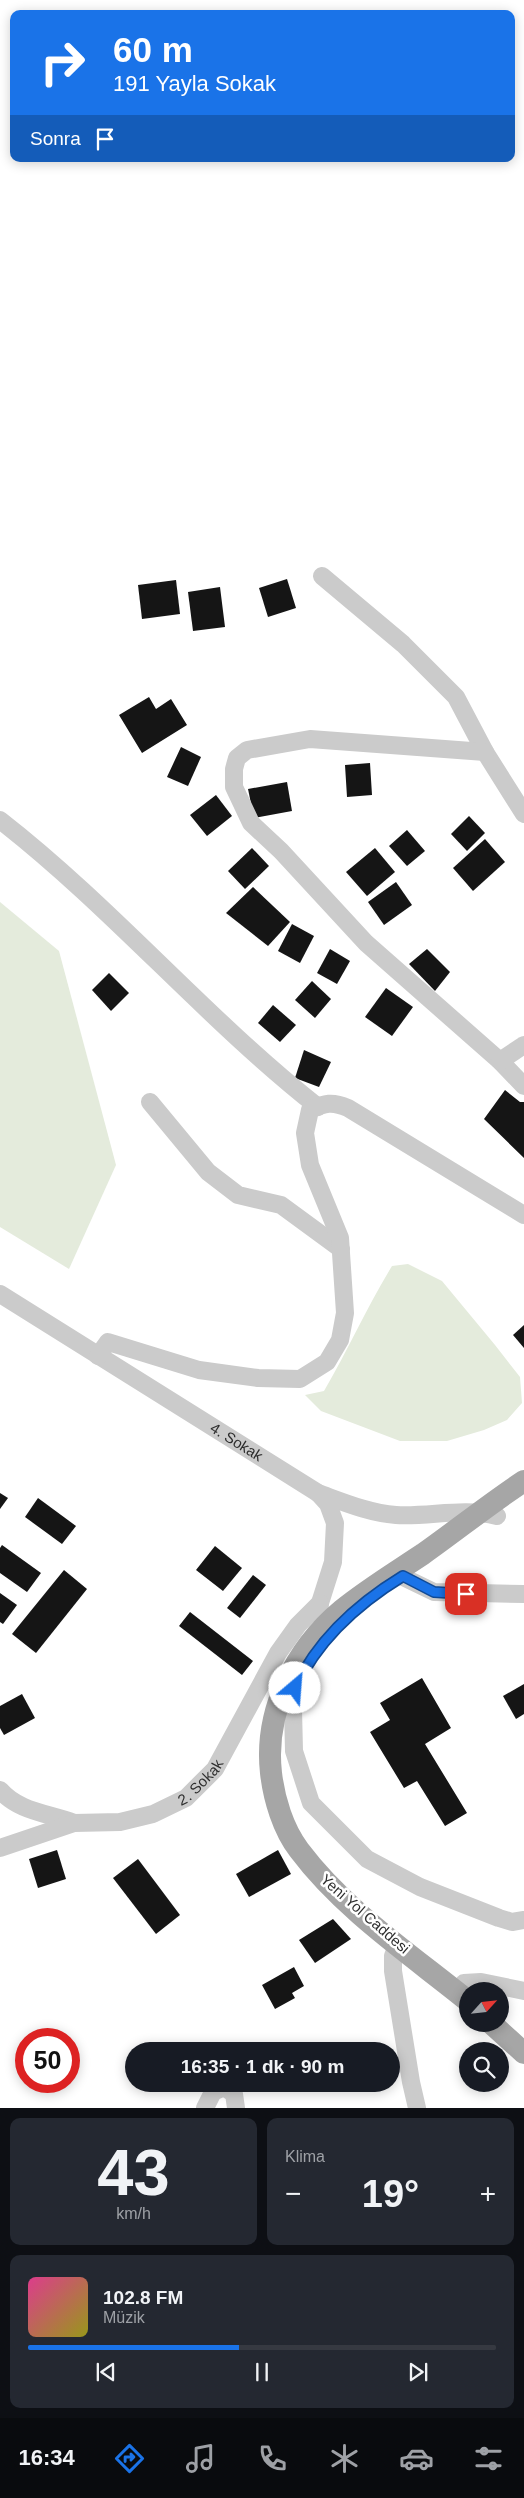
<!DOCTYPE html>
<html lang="tr">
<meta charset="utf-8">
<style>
body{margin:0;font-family:Helvetica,sans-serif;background:#242831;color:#f1f3f6;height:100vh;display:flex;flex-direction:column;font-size:19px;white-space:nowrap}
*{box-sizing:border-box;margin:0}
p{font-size:16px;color:#9ea1a6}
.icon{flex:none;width:28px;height:28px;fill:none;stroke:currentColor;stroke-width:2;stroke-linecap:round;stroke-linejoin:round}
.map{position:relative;height:2108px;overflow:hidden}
.sheet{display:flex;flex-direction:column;gap:10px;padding:10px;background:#0d0f14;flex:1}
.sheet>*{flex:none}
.hud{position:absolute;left:10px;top:10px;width:505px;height:152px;border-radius:10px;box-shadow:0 2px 12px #0003;background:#1a73e8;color:#fff;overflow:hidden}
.needle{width:32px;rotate:63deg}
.controls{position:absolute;left:459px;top:1982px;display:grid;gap:10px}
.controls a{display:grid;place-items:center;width:50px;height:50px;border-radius:50%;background:#171b24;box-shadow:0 2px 12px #0003;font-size:25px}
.speed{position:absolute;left:15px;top:2028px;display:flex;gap:10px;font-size:25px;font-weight:700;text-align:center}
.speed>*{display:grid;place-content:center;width:65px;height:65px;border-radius:50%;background:#171b24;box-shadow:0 2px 12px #0003;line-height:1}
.speed .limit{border:8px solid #d22;background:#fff;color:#111}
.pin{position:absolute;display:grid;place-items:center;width:42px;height:42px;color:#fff;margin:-21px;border-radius:10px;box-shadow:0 2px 8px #0006}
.me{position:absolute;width:55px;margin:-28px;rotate:27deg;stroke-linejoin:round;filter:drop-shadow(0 0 4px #0008)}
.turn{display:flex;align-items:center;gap:18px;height:105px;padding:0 20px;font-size:22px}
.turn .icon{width:65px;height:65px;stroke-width:2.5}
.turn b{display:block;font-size:35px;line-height:42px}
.then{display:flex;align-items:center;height:48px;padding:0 20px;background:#0003;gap:10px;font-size:19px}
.big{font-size:38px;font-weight:700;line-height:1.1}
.sheet .widget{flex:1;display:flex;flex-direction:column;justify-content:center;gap:8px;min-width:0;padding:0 18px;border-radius:10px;background:#242831}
.sheet .dial{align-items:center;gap:0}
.dial b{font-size:65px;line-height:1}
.song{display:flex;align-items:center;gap:15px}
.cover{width:60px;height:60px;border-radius:8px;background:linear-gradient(135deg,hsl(330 70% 55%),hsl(60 70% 35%))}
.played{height:5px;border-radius:2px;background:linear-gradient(90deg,#1a73e8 45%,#363941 45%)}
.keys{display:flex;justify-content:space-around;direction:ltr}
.heat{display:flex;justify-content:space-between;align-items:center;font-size:28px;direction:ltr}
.sheet .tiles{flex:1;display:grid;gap:10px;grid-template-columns:1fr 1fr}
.widget:last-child{grid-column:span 2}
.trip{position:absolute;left:125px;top:2042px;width:275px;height:50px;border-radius:25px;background:#171b24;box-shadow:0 2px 12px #0003;font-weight:700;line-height:50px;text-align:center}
.tabs{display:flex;height:80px;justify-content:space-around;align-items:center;background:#090b0e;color:#9ea1a6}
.tabs .icon{width:35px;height:35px}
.tabs .current{color:#1a73e8}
.tabs b{font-size:22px;color:#f1f3f6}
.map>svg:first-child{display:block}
.green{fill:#e4ebdc}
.building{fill:#151515}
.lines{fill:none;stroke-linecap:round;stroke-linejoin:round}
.minor{stroke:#cbcbcb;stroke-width:18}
.major{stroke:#a6a6a6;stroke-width:22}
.route-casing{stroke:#114b97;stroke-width:12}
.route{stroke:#1a73e8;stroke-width:9}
.labels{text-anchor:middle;stroke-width:5;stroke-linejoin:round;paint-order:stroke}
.street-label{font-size:15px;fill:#2e2e2e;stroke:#fff}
</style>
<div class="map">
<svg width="524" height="2108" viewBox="0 0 524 2108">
<rect width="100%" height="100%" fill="#fff"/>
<g class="green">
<polygon points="0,902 59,951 116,1165 69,1269 0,1227"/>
<path d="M 408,1264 L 442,1281 L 495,1345 L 520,1377 L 522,1403 L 507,1420 L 484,1430 L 447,1441 L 400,1441 L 321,1411 L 305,1395 L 324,1391 C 348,1350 367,1307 392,1266 Z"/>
</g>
<g class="building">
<polygon points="287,579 296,608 268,617 259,588"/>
<polygon points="176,580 180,614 142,619 138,585"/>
<polygon points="220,587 225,627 193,631 188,592"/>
<polygon points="149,697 156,709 171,699 187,725 142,753 119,715"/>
<polygon points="181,747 201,757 188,786 167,777"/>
<polygon points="370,763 372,795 347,797 345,765"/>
<polygon points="287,782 292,811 254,818 248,789"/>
<polygon points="216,795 232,816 207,836 190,815"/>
<polygon points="469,816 485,833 467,851 451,834"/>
<polygon points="407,830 425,851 407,866 389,846"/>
<polygon points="485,839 505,862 473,891 453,868"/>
<polygon points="252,848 269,866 245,889 228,871"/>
<polygon points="375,848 395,872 367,896 346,872"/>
<polygon points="396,882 412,905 384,925 368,902"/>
<polygon points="253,887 290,922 268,946 226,913"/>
<polygon points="292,924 314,936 300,963 278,951"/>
<polygon points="330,949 350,961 337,984 317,973"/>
<polygon points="427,949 450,972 435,991 409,964"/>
<polygon points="109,973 129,993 111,1011 92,990"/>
<polygon points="312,981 331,999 315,1018 295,1000"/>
<polygon points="386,988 413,1007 392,1036 365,1017"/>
<polygon points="273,1005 296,1025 280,1042 258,1023"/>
<polygon points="304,1050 331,1062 319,1087 295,1078"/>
<polygon points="505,1090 520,1102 524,1102 524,1158 484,1119"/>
<polygon points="524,1325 524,1348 513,1335"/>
<polygon points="0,1493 8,1498 0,1509"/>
<polygon points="38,1498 76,1526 62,1544 25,1517"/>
<polygon points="2,1545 41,1573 27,1592 0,1573 0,1548"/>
<polygon points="215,1546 242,1568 223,1591 196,1570"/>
<polygon points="64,1570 87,1589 36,1653 12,1634"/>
<polygon points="253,1575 266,1585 240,1618 227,1608"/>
<polygon points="0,1593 17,1605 3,1624 0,1622"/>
<polygon points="190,1612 253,1661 242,1675 179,1626"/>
<polygon points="422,1678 451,1728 425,1744 467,1813 445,1826 417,1781 404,1788 370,1732 390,1720 380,1703"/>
<polygon points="524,1684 524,1714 516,1719 503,1696"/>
<polygon points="22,1694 35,1718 4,1735 0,1728 0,1706"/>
<polygon points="57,1850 66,1879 38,1888 29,1859"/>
<polygon points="278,1850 291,1874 249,1897 236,1874"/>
<polygon points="138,1859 180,1915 156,1934 113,1878"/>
<polygon points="333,1919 351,1939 315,1963 299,1940"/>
<polygon points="294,1967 304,1986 292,1993 295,1998 275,2009 262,1985"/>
</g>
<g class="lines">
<g class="minor">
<polyline points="322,576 403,644 456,697 485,752 524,814"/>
<polyline points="485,752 310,739 247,750 237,758 234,769 234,787 251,823 281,851 366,943 500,1061 524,1086"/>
<path d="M 0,820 C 113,908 205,1018 318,1107"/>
<polyline points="500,1061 524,1045"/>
<polyline points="150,1102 208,1172 238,1195 281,1205 341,1249"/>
<path id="s1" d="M 0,1294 L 318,1493 C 343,1502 369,1513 396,1515 C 431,1517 463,1507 497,1516"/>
<path d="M 98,1356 L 108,1342 L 199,1370 L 258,1378 L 300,1379 L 327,1362 L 340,1340 L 345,1313 L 340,1238 L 310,1165 L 305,1133 L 310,1110 C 325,1103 332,1101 348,1108 L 524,1215"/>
<polyline points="318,1493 328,1504 335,1523 333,1562 320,1603 319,1615"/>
<polyline points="403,1577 434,1592 524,1594"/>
<polyline points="290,1699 293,1709 294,1751 311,1803 367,1859 420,1887 499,1918 512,1922 524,1920"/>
<path d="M 0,1790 C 19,1812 48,1813 74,1823"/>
<path id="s2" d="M 0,1848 L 74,1823 L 120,1822 L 153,1814 L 186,1798 L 215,1769 L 278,1653 L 298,1625 L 320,1603"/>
<polyline points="398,1944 393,1956 393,1971 411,2082 417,2108"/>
<polyline points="464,1983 481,1982 524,1991"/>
<polyline points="205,2108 213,2092 224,2087 234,2094 236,2108"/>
</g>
<g class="major">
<path d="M 468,2001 C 410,1954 344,1910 299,1850 C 283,1829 274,1799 271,1773 C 264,1711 295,1649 342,1610 C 368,1589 396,1572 423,1554 C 457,1530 489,1504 524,1481"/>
<polyline points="492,2024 524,2053"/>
</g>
</g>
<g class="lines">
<g class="route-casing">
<path id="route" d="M 295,1688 C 318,1639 357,1604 403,1576 L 434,1592 L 466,1594"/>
</g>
<use href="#route" class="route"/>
</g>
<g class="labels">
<g class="street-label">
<text dy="5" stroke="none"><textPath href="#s1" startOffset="279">4. Sokak</textPath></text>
<text dy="5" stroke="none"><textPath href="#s2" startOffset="216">2. Sokak</textPath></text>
<text transform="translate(365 1914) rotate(41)" y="5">Yeni Yol Caddesi</text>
</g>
</g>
</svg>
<div class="controls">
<a><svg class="needle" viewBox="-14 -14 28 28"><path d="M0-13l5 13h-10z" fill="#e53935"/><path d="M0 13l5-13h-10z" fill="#9ea1a6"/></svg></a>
<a><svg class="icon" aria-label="search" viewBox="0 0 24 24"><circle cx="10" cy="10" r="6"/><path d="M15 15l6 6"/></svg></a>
</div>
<div class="speed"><div class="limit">50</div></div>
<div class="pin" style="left:466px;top:1594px;background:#d93025"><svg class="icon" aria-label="arrive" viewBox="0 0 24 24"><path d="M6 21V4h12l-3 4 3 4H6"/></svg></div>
<svg class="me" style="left:295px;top:1688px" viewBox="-20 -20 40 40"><circle r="19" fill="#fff"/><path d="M0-13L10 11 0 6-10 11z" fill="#1a73e8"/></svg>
<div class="trip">16:35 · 1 dk · 90 m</div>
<div class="hud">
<div class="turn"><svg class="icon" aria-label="right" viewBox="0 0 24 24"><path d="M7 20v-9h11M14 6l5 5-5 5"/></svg><div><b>60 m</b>191 Yayla Sokak</div></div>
<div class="then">Sonra<svg class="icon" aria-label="arrive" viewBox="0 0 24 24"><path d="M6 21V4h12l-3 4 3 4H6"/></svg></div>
</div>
</div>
<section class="sheet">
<div class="tiles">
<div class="widget dial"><b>43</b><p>km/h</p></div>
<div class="widget"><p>Klima</p>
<div class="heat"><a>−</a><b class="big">19°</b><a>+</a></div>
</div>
<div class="widget">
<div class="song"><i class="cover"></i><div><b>102.8 FM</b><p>Müzik</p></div></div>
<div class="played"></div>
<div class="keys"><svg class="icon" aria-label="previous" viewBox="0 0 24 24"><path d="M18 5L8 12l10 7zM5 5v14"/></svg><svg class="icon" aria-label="pause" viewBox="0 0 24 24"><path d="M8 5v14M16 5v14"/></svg><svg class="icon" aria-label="next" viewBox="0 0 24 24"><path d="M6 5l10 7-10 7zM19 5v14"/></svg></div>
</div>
</div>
</section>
<nav class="tabs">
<b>16:34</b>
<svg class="icon current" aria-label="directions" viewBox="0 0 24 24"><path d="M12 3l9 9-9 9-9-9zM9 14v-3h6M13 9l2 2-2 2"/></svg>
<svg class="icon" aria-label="music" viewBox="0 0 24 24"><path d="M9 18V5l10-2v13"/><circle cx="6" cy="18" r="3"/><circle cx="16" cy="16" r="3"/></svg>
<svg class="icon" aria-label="phone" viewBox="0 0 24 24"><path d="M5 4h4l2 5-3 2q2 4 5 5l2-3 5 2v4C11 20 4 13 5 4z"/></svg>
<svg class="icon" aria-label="climate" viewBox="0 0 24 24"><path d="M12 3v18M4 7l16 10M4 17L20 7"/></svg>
<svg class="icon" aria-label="car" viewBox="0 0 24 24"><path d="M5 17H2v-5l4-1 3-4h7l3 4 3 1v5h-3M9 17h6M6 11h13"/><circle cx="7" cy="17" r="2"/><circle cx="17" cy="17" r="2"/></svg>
<svg class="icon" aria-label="filters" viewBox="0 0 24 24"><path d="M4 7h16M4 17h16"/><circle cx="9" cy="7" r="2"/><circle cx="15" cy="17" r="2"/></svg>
</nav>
